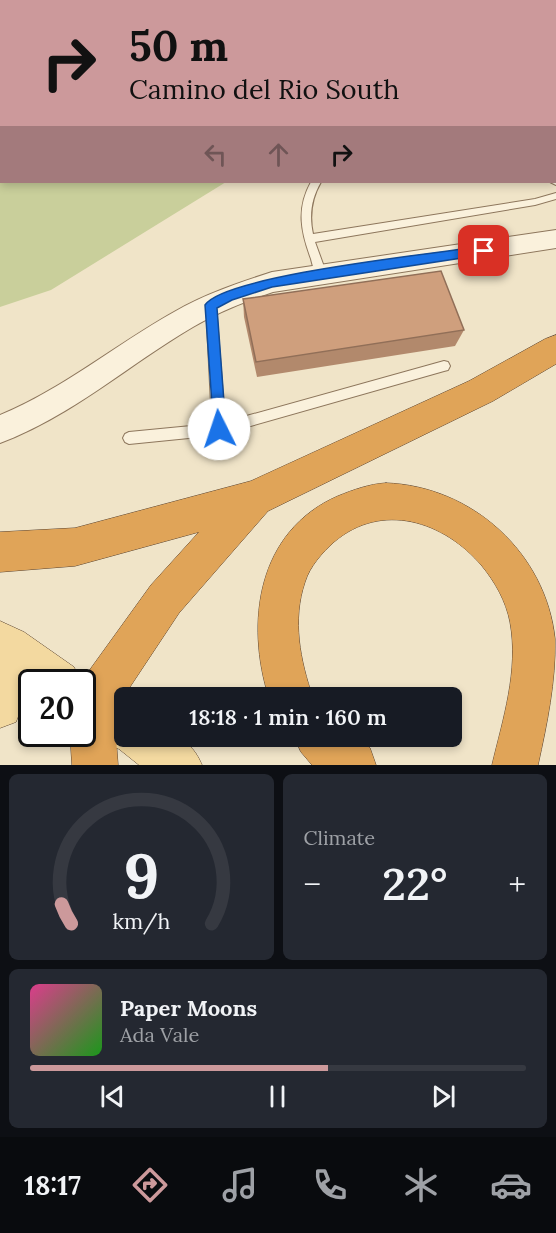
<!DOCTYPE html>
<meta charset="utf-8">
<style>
body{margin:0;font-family:Lora,serif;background:#242831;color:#f1f3f6;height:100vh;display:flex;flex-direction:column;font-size:22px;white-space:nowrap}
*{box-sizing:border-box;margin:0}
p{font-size:20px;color:#9ea1a6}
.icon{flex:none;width:33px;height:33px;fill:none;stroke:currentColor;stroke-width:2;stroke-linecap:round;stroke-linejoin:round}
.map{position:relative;height:765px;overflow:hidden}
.sheet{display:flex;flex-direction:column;gap:9px;padding:9px;background:#0d0f14;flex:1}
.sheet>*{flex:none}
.top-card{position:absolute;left:0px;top:0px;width:556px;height:183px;box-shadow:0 3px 9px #0003;background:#cc999b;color:#111;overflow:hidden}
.speed{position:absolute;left:18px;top:669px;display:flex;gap:12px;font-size:30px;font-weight:700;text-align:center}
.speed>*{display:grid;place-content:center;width:78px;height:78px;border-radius:50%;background:#171b24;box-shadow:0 3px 9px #0003;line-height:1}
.speed .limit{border:3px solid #111;border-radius:9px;background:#fff;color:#111}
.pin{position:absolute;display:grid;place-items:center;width:51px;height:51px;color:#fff;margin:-26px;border-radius:12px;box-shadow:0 3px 9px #0006}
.me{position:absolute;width:66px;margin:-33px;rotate:356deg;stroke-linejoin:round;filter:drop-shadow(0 0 4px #0008)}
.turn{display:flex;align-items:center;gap:21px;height:126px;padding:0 30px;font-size:27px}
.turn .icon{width:78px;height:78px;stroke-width:2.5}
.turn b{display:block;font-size:42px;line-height:51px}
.lanes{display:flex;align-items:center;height:57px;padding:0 30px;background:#0003;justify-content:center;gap:30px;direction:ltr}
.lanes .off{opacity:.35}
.big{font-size:45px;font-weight:600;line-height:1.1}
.sheet .card{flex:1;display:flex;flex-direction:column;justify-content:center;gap:9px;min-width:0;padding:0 21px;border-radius:9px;background:#242831}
.sheet .dial{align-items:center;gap:0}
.dial svg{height:156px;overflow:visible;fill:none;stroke:#363941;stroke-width:7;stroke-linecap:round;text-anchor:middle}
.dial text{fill:#f1f3f6;stroke:none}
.song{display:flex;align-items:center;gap:18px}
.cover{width:72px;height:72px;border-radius:9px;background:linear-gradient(135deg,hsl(330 70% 55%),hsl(120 70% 35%))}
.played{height:6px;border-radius:3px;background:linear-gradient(90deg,#cc999b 60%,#363941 60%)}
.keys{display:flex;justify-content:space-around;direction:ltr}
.heat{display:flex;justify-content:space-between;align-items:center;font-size:33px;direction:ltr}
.sheet .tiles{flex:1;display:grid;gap:9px;grid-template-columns:1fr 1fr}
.card:last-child{grid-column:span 2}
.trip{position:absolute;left:114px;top:687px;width:348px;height:60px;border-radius:9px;background:#171b24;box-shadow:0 3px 9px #0003;font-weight:600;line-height:60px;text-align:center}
.menu{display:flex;height:96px;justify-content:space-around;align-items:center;background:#090b0e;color:#9ea1a6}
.menu .icon{width:42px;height:42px}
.menu .selected{color:#cc999b}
.menu b{font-size:27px;color:#f1f3f6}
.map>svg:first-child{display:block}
.green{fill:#c9cf9b}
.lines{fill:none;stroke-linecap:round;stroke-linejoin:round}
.service-casing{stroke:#8d765c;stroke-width:2}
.minor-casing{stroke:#8d765c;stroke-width:2}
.tertiary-casing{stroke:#8d765c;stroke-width:2}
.primary-casing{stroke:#5b4430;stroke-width:1}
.motorway-casing{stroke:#5b4430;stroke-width:1}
.service{fill:#faf1dc;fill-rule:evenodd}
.minor{fill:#faf1dc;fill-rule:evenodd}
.tertiary{fill:#faf1dc;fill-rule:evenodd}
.primary{fill:#f3d9a0;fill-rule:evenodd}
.motorway{fill:#e0a458;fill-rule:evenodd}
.wall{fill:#b2896c}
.shaded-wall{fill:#916f58}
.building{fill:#cf9f7d;stroke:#916f58;stroke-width:1.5}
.route{fill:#1a73e8;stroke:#114b97;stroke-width:1.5}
</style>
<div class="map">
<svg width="556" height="765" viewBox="0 0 556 765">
<rect width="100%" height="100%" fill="#f0e4c8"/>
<g class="green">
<polygon points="166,0 457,0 166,2"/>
<polygon points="0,90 2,182 226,182 51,290 0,307"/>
</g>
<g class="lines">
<g class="service-casing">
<g id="service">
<polygon points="542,0 550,0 542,2"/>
<rect x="555" y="94" width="1" height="4"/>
<polygon points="556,104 556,110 555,111 555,105"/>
<polygon points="555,179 556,179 556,185 550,182 555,182"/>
<path d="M 311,182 L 321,182 C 311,199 309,215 313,234 L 535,199 L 556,193 L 556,199 L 535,205 L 315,242 L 327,275 L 322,279 C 315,276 313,267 311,259 C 301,232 296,209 311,182 Z"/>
<polygon points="211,301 216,305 225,422 444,361 448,362 450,366 448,370 444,371 219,435 129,444 125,442 123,438 125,434 129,432 212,424 206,305"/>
</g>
</g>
<g class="minor-casing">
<g id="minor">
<polygon points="4,0 21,0 22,2 5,2"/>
<polygon points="0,28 2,28 0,37"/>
</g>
</g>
<g class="tertiary-casing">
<path id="tertiary" d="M 556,230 L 556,248 L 273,292 C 246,301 218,312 193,327 C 128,365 72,416 0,443 L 0,415 C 63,389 115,345 174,312 C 205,294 238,283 272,272 Z"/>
</g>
<g class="primary-casing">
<path id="primary" d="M 0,621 L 24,632 L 74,667 L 79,678 L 82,677 L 98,683 L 124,701 L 124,736 C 160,736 186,727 202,765 L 139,765 L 119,749 L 108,744 L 82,726 L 82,682 L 32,682 L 32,689 L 29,687 L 16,722 L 0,728 Z"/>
</g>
<g class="motorway-casing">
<g id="motorway">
<polygon points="556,335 556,364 493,401 268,511 179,613 114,711 118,765 72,765 70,734 82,734 81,682 151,585 199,532 75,566 0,572 0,532 75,528 251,481 469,381 545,339"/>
<path d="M 386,483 C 472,486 546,553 555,639 C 556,681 547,724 538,765 L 492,765 C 503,719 519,670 510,622 C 506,601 495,582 482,566 C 444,521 382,501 334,542 C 322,553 310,566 305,582 C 292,620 300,660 313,698 L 269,698 C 245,623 257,531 338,496 C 353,490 369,484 386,483 Z"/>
<polygon points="294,736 351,736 370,748 376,765 312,765 301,752"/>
</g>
</g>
<use href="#service" class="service"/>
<use href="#minor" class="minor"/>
<use href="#tertiary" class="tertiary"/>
<use href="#primary" class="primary"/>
<use href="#motorway" class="motorway"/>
</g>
<g class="wall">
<polygon points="556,0 556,69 555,69 555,2"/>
<polygon points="243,299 464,330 455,346 257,377 244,317"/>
</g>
<polygon class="shaded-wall" points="115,0 125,0 125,2 114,2"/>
<g class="building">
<polygon points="85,0 115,0 114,2 84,2"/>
<polygon points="490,0 496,0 499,2 485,2"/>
<polygon points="550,0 556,0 556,47 555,47 555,2 549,2"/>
<polygon points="441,271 464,330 256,362 243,299"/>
</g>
<path class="route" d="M 484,246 L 490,251 L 488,254 L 272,287 L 232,300 L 217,308 L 226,429 L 224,433 L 219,435 L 214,433 L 205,305 C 224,275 440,253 484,246 Z"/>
</svg>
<div class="speed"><div class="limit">20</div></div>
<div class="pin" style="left:484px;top:251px;background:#d93025"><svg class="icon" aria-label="arrive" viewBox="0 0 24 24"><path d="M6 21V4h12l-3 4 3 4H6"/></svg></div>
<svg class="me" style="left:219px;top:429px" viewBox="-20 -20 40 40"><circle r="19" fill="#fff"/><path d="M0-13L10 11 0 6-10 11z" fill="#1a73e8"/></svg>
<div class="trip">18:18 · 1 min · 160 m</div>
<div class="top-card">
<div class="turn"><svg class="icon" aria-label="right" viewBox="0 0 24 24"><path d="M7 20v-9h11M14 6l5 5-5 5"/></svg><div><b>50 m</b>Camino del Rio South</div></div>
<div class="lanes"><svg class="icon off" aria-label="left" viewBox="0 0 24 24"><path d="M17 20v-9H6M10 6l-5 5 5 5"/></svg><svg class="icon off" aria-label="ahead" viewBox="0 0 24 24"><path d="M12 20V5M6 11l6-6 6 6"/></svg><svg class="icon" aria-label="right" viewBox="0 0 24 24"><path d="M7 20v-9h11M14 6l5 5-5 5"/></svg></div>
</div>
</div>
<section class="sheet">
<div class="tiles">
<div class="card dial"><svg viewBox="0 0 100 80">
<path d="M14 69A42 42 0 1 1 86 69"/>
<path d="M14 69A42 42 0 0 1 9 59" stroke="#cc999b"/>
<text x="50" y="56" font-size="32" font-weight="700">9</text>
<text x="50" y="72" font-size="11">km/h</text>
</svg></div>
<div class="card"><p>Climate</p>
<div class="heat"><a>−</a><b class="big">22°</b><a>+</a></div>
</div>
<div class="card">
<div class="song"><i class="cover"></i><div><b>Paper Moons</b><p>Ada Vale</p></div></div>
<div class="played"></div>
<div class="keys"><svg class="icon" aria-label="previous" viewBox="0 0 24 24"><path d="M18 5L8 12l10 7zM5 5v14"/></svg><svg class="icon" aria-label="pause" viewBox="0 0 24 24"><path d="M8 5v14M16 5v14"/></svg><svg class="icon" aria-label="next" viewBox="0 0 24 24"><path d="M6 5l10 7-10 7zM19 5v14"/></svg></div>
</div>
</div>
</section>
<nav class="menu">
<b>18:17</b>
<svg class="icon selected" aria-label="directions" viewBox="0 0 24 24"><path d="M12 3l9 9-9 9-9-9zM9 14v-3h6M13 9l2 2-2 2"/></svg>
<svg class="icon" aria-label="music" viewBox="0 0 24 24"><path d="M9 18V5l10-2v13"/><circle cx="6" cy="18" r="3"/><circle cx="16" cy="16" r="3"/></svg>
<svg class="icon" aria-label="phone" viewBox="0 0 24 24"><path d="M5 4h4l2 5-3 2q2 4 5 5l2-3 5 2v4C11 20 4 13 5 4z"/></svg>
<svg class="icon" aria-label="climate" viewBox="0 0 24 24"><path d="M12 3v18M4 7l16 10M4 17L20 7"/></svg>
<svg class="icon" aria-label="car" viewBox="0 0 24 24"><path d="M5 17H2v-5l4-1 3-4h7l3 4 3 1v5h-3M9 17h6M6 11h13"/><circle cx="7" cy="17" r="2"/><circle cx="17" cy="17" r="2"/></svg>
</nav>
